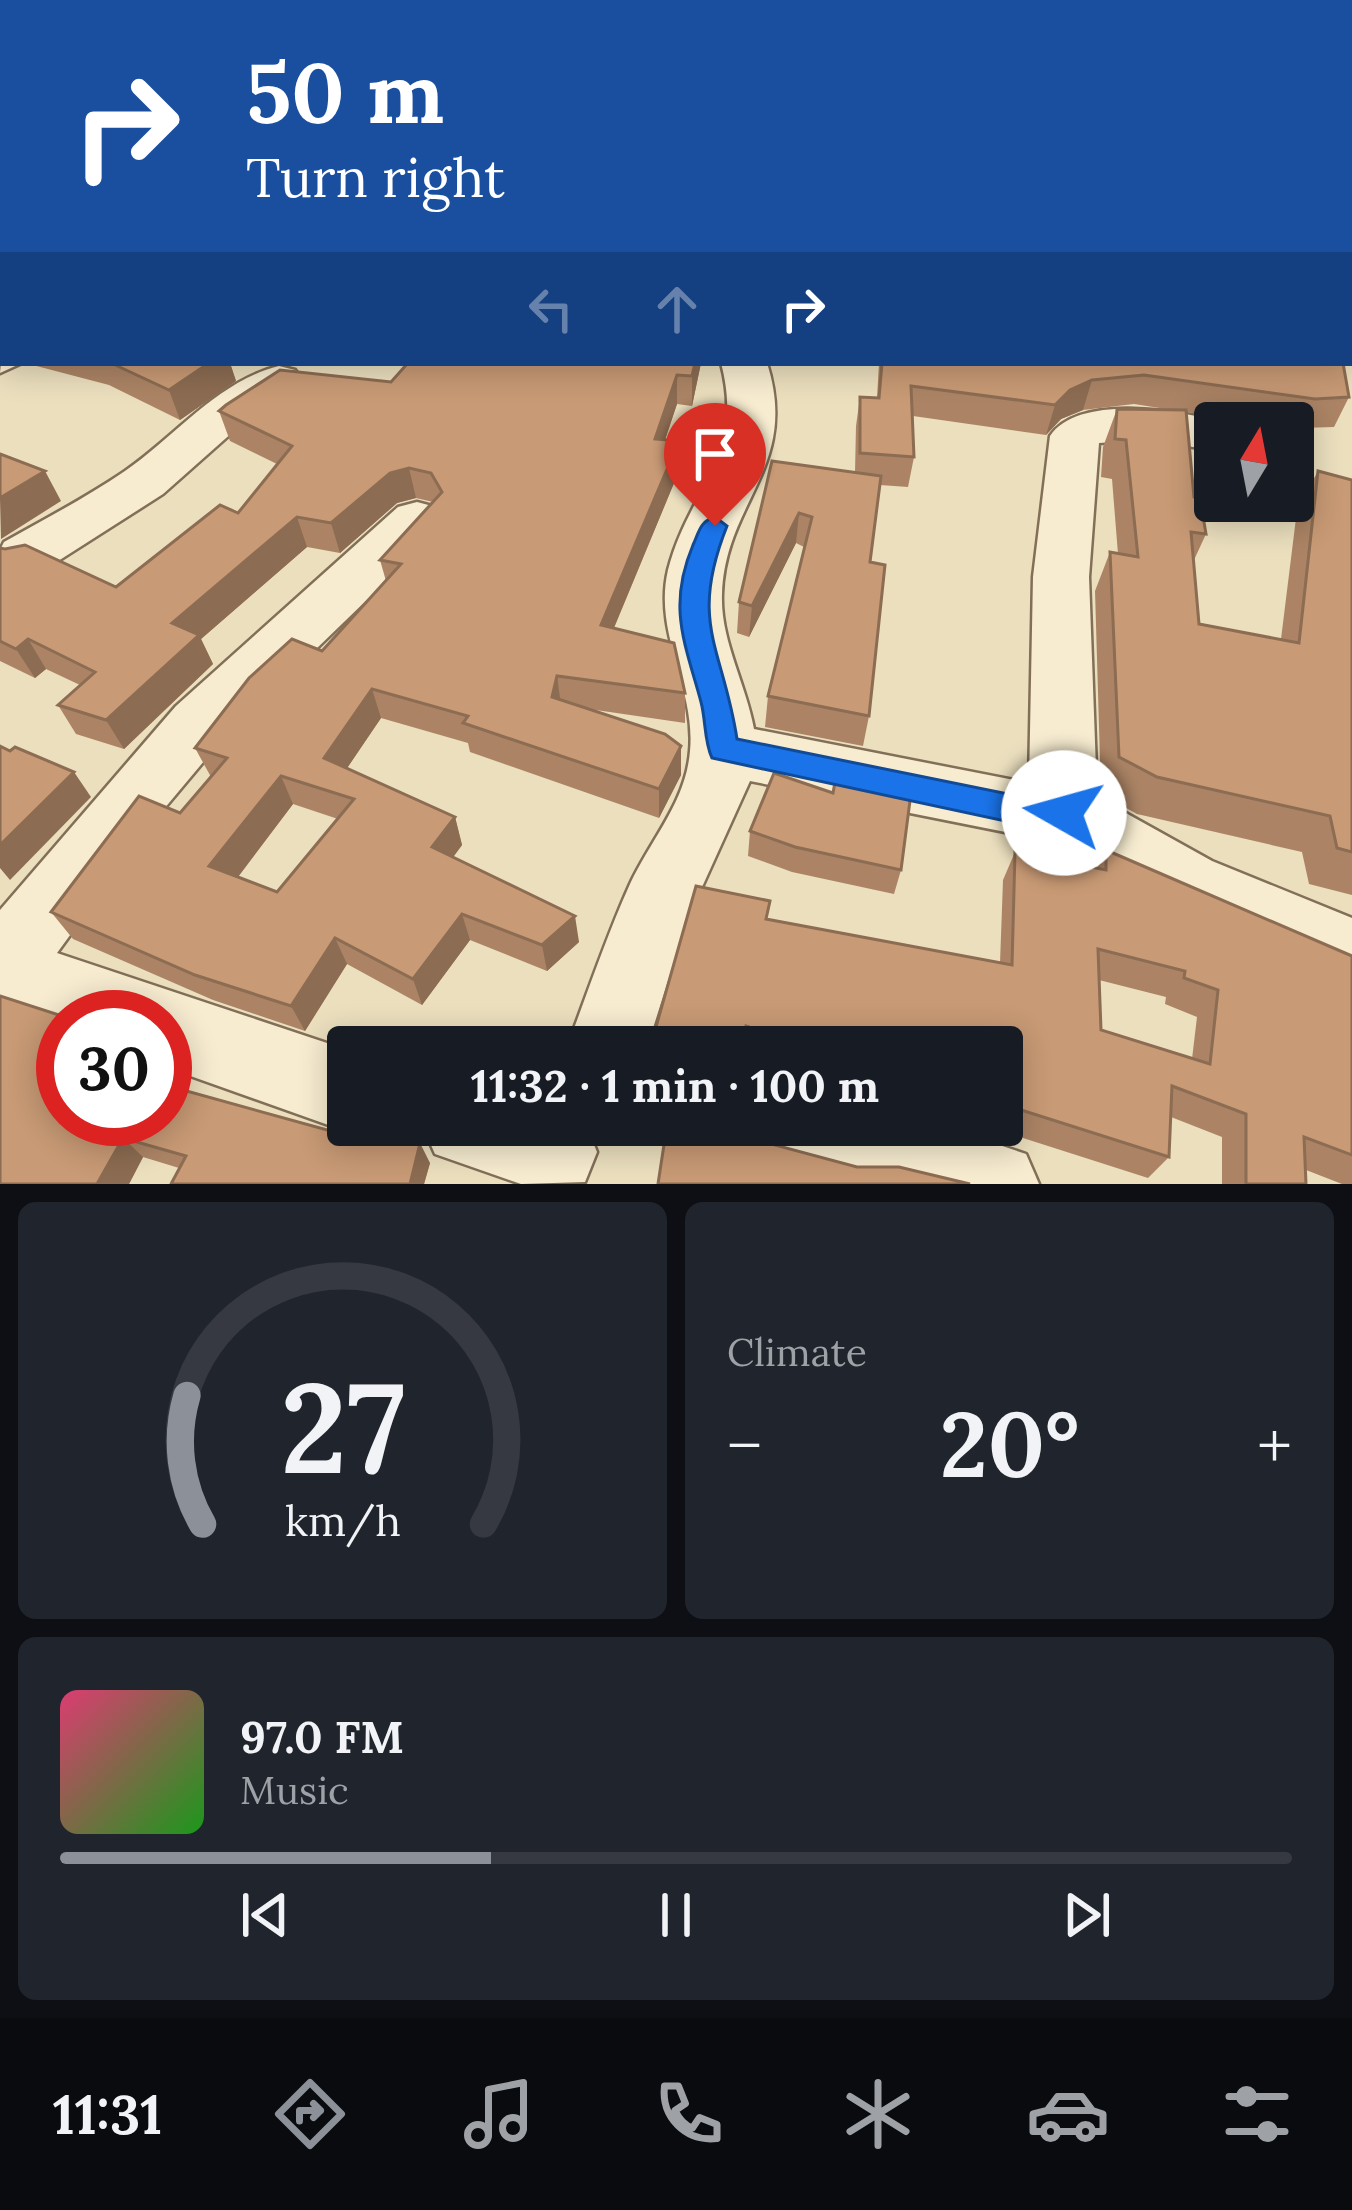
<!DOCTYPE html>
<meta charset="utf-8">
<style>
body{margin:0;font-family:Lora,serif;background:#20242c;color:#f1f3f6;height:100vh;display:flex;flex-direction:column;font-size:45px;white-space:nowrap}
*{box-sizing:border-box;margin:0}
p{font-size:39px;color:#9ea1a6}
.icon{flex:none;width:66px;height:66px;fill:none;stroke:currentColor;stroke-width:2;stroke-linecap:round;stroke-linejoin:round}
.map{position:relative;height:1184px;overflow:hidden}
.details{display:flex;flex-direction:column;gap:18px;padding:18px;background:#0d0f14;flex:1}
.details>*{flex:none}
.banner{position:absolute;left:0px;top:0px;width:1353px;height:366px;box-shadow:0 6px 30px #0003;background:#1a4fa0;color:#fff;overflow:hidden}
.needle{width:78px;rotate:10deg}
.fabs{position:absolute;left:1194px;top:402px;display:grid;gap:24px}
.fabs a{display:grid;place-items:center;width:120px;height:120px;border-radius:12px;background:#171b24;box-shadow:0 6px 30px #0003;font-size:60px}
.speed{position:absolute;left:36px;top:990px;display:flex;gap:24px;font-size:60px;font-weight:700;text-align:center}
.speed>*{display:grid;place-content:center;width:156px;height:156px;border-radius:50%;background:#171b24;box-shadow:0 6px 30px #0003;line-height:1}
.speed .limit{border:18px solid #d22;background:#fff;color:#111}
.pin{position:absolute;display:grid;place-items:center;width:102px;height:102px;color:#fff;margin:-123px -51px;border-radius:50% 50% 50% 0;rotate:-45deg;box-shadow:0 0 12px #0007}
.pin .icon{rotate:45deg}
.me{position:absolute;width:132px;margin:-66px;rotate:277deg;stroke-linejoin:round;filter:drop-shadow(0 0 9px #0008)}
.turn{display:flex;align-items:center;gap:42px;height:252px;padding:0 48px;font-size:54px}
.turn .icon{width:156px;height:156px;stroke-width:2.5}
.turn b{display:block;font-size:84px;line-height:102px}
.lanes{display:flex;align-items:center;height:114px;padding:0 48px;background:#0003;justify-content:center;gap:60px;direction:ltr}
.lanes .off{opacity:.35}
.big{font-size:90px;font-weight:700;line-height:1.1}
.details .tile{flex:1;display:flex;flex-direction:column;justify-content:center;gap:18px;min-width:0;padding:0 42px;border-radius:18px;background:#20242c}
.details .dial{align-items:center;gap:0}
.dial svg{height:312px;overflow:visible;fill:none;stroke:#363941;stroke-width:7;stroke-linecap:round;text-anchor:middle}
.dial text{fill:#f1f3f6;stroke:none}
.song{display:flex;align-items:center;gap:36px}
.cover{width:144px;height:144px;border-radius:18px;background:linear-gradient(135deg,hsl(340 70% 55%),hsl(120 70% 35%))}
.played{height:12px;border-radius:6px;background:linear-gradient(90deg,#8c9099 35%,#363941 35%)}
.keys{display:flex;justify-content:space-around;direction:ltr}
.heat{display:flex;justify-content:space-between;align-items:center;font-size:66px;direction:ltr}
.details .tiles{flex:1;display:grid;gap:18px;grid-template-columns:1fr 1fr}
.tile:last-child{grid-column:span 2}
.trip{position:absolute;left:327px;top:1026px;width:696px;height:120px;border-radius:12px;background:#171b24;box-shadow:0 6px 30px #0003;font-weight:700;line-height:120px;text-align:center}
.menu{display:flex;height:192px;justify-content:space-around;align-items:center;background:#090b0e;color:#9ea1a6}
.menu .icon{width:84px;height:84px}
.menu .current{color:#8c9099}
.menu b{font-size:54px;color:#f1f3f6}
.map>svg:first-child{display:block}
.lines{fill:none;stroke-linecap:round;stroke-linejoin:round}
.minor-casing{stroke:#826f58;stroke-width:5}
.minor{fill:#f7ecd0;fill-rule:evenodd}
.wall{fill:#ac8465;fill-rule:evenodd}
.shaded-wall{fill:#8c6c52}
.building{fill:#c89a75;stroke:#8c6c52;stroke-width:3;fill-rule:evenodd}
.route{fill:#1a73e8;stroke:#114b97;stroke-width:3}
</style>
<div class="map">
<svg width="1352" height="1184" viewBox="0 0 1352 1184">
<rect width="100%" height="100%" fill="#ebdfbe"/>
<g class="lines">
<g class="minor-casing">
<g id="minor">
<rect x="0" y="109" width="3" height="20"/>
<polygon points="3,343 3,363 22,363 0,373"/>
<path d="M 721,363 L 767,363 C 800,467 725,501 722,594 C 720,640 746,684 754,729 L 1029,783 L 1033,577 L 1050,436 C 1080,392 1184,412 1228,423 L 1215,423 L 1215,450 L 1142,440 L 1099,443 L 1089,577 L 1097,797 L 1212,861 L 1352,918 L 1352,989 L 1162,907 L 1055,842 L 750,781 L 688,918 L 647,1047 L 567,1047 C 588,992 606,937 630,884 C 651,839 686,802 690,751 C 696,688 653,634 668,570 C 689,488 746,457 721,363 Z"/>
<path d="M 279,366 L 295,370 L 302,380 L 295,390 L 234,431 L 163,494 L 44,570 L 24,575 L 4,570 L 0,550 L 4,542 C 45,519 87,497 125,471 C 175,437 218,381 279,366 Z"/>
<polygon points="417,502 436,507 444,520 436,533 220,742 148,828 57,953 348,1050 348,1125 364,1125 348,1132 165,1067 165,1017 63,1017 63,1029 0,1006 0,910 176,706 398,507"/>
<polygon points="422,1125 586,1125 597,1152 585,1182 521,1184 435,1154"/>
<polygon points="751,1125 940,1125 1026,1154 1039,1184 851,1184 764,1154"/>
</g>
</g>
<use href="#minor" class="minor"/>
</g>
<g class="wall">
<polygon points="0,0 119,0 115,3 3,3 3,111 0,111"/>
<polygon points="1352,0 1352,356 1350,355 1350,3"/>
<polygon points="25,363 230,363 236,381 180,420 109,385"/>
<path d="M 701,363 L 692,406 L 677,404 L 665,440 L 679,441 L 679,471 L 614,628 L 685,693 L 685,723 L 589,709 L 681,775 L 659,818 L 470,752 L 468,743 L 381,718 L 347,768 L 455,817 L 462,845 L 453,857 L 579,942 L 547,971 L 470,940 L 422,1005 L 347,964 L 305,1031 L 213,1000 L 73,939 L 51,912 L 180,813 L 211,777 L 195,748 L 322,651 L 386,581 L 380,560 L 433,502 L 416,498 L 397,503 L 340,553 L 307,547 L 201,639 L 213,664 L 124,749 L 76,734 L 58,705 L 80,685 L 46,669 L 35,678 L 0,661 L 0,548 L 116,587 L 238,513 L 277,464 L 230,441 L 219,411 L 391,382 ZM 293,804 L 338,819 L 277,892 L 238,877 Z"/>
<polygon points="879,363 1343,363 1349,397 1334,427 1300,428 1293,427 1293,423 1263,423 1186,412 1194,497 1206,534 1194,560 1199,624 1281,639 1297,510 1318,471 1352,480 1352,895 1309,884 1302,852 1137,814 1101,794 1095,591 1110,552 1118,554 1112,479 1101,477 1103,447 1117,409 1172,410 1134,404 1083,410 1061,419 1046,435 913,416 914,457 908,487 880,485 870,562 869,716 863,746 765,727 768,696 804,547 796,543 749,637 737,633 739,602 772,461 855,472 856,426 860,397 877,398"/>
<polygon points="750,831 901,870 894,894 792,872 748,856"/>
<path d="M 1106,850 L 1352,956 L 1352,1184 L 1342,1184 L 1306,1170 L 1306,1184 L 1222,1184 L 1222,1137 L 1171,1117 L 1169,1157 L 1148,1178 L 982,1125 L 1002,1125 L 1002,1047 L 652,1047 L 652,1041 L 768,919 L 1000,963 L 1003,880 L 1015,852 L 1097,868 ZM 1099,980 L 1166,997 L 1165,1004 L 1197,1017 L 1192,1059 L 1101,1030 Z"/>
<polygon points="171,1059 188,1080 184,1090 430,1163 424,1184 171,1184 179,1168 143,1157 129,1184 0,1184"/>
</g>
<g class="shaded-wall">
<polygon points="77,0 119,0 115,3 72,3"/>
<polygon points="209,363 230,363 236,381 180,420 169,390"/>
<polygon points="695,363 701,363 692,406 692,376"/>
<polygon points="677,375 677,404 655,469 655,439"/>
<polygon points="1092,380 1083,410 1061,419 1046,435 1055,405 1070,390"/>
<polygon points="679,441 679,471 603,654 601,625"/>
<polygon points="409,468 416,498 397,503 340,553 331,523 390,473"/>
<polygon points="45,471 61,501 1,539 0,498"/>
<polygon points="799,513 796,543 749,637 752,606"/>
<polygon points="297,517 307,547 201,639 213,664 124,749 106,720 172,623"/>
<polygon points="28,639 46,669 35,678 16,649"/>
<polygon points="557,676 561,705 552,697"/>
<polygon points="372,689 381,718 335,786 324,758"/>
<polygon points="681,746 681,775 659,818 659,789"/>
<polygon points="74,772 91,797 10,880 0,868 0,845"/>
<polygon points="281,776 293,804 225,894 209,866"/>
<polygon points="455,817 462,845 440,875 432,847"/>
<polygon points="462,914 470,940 422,1005 413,979"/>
<polygon points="575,916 579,942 547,971 542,945"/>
<polygon points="335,938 347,964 305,1031 291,1006"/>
<polygon points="171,1059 188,1080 177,1104 165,1090 165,1071"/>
<polygon points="123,1138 143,1157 129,1184 97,1184"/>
<polygon points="420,1143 430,1163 424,1184 410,1184"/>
</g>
<g class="building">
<polygon points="0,0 77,0 72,3 3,3 3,87 0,87"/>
<polygon points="206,0 808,0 809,3 203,3"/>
<polygon points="900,0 1352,0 1352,325 1350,324 1350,3 899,3"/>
<polygon points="0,142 3,143 3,332 0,331"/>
<polygon points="111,363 209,363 169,390"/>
<path d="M 411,363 L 695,363 L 692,376 L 677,375 L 655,439 L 679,441 L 601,625 L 674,643 L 685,693 L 557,676 L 552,697 L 665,734 L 681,746 L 659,789 L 463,723 L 468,716 L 372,689 L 324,758 L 455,817 L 432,847 L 575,916 L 542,945 L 462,914 L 413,979 L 335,938 L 291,1006 L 195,975 L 51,912 L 139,796 L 180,813 L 227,758 L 195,748 L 249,678 L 292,639 L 322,651 L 401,564 L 380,560 L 442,492 L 431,473 L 409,468 L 390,473 L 331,523 L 297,517 L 172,623 L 199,635 L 106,720 L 58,705 L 95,672 L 28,639 L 16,649 L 0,641 L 0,548 L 5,549 L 25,545 L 116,587 L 220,505 L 238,513 L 292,446 L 219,411 L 226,405 L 280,370 L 391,382 L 407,364 ZM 281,776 L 354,799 L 277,892 L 209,866 Z"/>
<polygon points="882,363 1343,363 1349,397 1315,399 1144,375 1092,380 1070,390 1055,405 911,386 914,457 860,453 860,397 879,398"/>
<polygon points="1117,409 1186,410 1194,497 1200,498 1206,534 1191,532 1199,624 1299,643 1318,471 1352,480 1352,852 1337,848 1330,816 1157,777 1119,757 1110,552 1138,557 1126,440 1115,439"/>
<polygon points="0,454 45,471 0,498"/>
<polygon points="772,461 881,476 870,562 885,565 869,716 768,696 812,517 799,513 752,606 739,602"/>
<polygon points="0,746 10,751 15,747 74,772 0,845"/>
<polygon points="774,773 833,793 836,777 911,793 901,870 795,847 750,831"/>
<path d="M 1106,850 L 1352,956 L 1352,1155 L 1304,1137 L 1306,1184 L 1246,1184 L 1246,1114 L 1172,1086 L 1169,1157 L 1002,1104 L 1002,1047 L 811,1047 L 746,1026 L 742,1047 L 676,1047 L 652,1041 L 696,886 L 770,901 L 766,919 L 1012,965 L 1015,852 L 1106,870 ZM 1098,949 L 1185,971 L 1184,978 L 1218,990 L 1210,1064 L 1101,1030 Z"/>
<polygon points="0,996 65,1017 63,1017 63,1119 165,1119 165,1085 338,1133 420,1143 410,1184 171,1184 186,1156 123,1138 97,1184 0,1184"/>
<polygon points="667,1125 760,1126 760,1141 857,1167 899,1167 970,1184 658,1184"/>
</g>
<path class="route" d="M 715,517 L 727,526 C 688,624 723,647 737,739 L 1038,800 L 1075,803 L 1080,813 L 1075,823 L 1038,828 L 712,758 C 704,741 706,721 701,702 C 685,643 667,607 693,545 C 699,532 700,521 715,517 Z"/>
</svg>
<div class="fabs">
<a><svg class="needle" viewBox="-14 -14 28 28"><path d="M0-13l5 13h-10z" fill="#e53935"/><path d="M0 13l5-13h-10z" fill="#9ea1a6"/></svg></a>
</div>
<div class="speed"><div class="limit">30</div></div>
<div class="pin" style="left:715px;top:526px;background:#d93025"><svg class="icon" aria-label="arrive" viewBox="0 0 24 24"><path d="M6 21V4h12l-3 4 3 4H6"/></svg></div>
<svg class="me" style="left:1064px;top:813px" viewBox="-20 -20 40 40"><circle r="19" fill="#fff"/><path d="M0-13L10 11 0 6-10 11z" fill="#1a73e8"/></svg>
<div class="trip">11:32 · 1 min · 100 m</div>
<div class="banner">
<div class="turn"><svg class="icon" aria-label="right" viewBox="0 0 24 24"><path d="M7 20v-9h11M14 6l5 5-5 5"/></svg><div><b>50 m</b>Turn right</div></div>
<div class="lanes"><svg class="icon off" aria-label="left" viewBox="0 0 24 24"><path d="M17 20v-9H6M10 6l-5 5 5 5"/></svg><svg class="icon off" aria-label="ahead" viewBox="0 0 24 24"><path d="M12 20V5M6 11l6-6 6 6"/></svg><svg class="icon" aria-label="right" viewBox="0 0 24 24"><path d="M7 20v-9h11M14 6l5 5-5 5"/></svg></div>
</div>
</div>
<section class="details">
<div class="tiles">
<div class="tile dial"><svg viewBox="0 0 100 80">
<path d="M14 69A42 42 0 1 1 86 69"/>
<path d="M14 69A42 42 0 0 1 10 36" stroke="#8c9099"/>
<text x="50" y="56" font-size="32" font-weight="700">27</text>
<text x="50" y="72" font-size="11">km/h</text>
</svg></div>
<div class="tile"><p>Climate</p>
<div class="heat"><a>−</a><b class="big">20°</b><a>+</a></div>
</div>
<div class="tile">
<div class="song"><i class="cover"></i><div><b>97.0 FM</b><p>Music</p></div></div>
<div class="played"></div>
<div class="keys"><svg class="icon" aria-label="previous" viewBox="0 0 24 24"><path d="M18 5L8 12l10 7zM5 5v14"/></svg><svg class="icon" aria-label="pause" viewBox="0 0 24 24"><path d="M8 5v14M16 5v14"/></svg><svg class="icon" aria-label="next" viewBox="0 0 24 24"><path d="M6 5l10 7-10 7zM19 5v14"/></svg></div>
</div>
</div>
</section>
<nav class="menu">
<b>11:31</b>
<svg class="icon current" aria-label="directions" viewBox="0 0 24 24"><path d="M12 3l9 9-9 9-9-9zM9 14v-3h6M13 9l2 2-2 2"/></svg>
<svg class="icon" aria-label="music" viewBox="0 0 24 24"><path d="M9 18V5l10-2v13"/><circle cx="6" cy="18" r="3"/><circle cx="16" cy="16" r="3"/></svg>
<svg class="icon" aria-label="phone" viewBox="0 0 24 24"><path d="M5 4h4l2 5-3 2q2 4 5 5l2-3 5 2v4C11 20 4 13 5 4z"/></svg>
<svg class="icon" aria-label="climate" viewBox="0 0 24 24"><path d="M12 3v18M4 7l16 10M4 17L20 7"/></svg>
<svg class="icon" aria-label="car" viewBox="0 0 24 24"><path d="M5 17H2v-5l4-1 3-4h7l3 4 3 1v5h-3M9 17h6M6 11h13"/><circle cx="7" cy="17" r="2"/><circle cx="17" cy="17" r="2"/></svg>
<svg class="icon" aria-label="filters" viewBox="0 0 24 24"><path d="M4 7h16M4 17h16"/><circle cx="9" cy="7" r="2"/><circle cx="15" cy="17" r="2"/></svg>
</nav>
